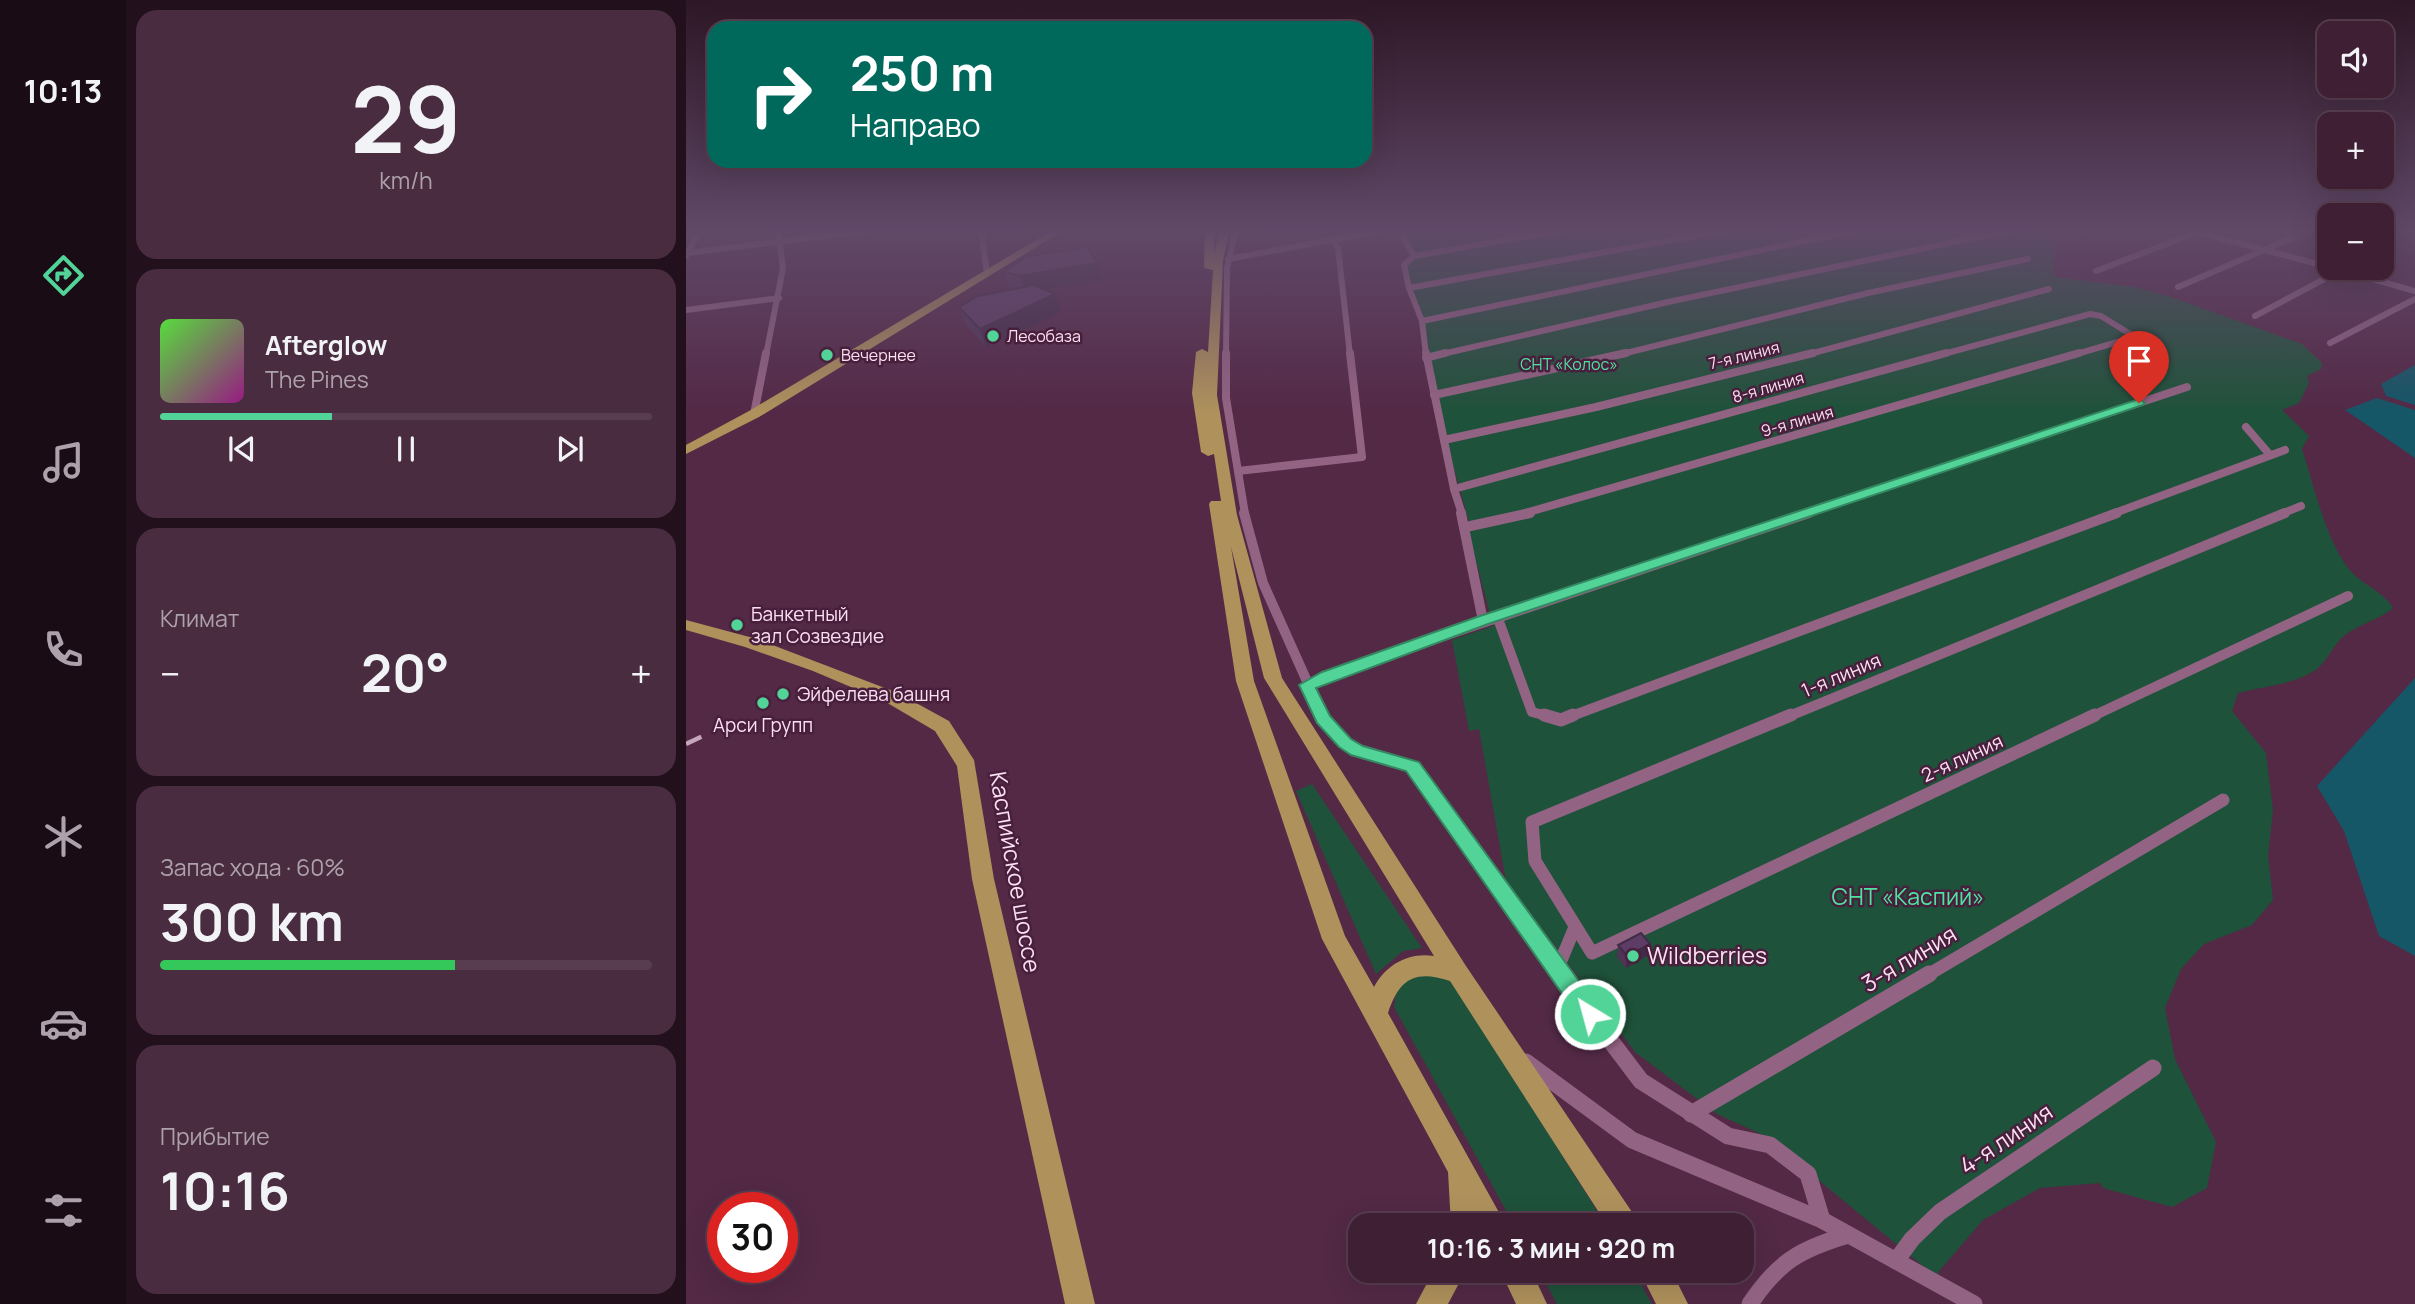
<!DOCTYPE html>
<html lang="ru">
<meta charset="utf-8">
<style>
body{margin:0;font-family:Manrope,sans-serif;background:#492c40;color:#f1f3f6;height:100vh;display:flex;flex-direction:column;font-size:26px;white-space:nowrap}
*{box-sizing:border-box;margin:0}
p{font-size:23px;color:#ada2ac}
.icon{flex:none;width:38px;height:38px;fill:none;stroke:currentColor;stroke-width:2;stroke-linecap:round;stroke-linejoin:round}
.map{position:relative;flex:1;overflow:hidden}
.sheet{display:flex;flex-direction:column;gap:10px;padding:10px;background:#22111d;width:560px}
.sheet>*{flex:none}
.hud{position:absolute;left:21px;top:21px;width:665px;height:147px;border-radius:21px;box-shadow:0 7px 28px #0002,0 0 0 2px #573d4f;background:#00695c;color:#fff;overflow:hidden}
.controls{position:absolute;left:1631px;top:21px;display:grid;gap:14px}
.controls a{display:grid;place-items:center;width:77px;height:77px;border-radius:14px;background:#3e1f34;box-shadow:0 7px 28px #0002,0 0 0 2px #573d4f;font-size:35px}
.speed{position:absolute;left:21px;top:1192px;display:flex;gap:14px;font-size:35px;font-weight:700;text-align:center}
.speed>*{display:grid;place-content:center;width:91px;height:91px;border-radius:50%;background:#3e1f34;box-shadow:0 7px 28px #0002,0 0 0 2px #573d4f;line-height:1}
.speed .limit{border:10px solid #d22;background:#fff;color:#111}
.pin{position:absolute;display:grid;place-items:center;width:60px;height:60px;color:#fff;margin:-72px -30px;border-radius:50% 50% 50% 0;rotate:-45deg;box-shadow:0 0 7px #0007}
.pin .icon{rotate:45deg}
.me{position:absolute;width:77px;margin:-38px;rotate:323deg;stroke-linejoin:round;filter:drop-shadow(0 0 5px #0008)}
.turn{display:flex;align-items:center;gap:24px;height:147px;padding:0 28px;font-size:32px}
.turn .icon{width:91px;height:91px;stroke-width:2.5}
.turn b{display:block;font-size:49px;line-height:60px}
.big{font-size:52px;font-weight:700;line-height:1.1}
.sheet .widget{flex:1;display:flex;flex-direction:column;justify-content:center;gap:10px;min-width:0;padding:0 24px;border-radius:21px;background:#492c40}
.sheet .dial{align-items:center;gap:0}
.dial b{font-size:91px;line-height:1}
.song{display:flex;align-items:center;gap:21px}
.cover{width:84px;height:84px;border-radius:10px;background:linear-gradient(135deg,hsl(110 70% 55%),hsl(310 70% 35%))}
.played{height:7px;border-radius:4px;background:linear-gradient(90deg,#52d397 35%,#573d4f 35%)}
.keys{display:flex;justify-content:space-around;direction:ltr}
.heat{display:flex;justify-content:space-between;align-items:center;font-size:38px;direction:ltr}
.charge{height:10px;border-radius:5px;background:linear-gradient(90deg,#34c759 60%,#573d4f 0)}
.trip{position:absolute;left:662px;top:1213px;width:406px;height:70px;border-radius:21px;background:#3e1f34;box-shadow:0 7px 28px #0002,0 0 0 2px #573d4f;font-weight:700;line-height:70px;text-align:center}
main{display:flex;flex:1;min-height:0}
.tab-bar{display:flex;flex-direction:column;width:126px;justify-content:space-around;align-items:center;background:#190c15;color:#ada2ac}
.tab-bar .icon{width:49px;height:49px}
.tab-bar .on{color:#52d397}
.tab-bar b{font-size:32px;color:#f1f3f6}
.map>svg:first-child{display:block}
.green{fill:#1f523a}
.water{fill:#155667}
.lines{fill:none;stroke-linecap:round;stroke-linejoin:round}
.street-far4{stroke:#936383;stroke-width:6}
.street-far3{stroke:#936383;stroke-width:8}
.street-far2{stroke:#936383;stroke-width:10}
.street-far1{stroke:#936383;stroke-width:13}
.street{stroke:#936383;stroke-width:17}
.primary{fill:#af915c;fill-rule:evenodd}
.rail{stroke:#c6a6bb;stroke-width:4.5;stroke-dasharray:17 9;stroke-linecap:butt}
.wall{fill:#503457}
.shaded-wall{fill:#412b47}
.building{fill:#5d3d65;stroke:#412b47;stroke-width:2}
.route{fill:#52d397;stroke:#358962;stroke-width:2}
.poi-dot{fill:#52d397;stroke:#481f3c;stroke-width:2.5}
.labels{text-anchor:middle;stroke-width:5;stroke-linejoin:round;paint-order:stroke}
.far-poi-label{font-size:16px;fill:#fbe0f1;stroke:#481f3c;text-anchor:start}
.far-street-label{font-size:16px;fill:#fbe0f1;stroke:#481f3c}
.far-park-label{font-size:16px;fill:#4ee4a0;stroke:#481f3c}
.poi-label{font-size:19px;fill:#fbe0f1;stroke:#481f3c;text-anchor:start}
.street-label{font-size:19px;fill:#fbe0f1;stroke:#481f3c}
.near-street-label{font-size:23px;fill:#fbe0f1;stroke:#481f3c}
.near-park-label{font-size:23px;fill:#4ee4a0;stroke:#481f3c}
.near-poi-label{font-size:23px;fill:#fbe0f1;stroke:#481f3c;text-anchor:start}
</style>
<main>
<nav class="tab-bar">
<b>10:13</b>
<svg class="icon on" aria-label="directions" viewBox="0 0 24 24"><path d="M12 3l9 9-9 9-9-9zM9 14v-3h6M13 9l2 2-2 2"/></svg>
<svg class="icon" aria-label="music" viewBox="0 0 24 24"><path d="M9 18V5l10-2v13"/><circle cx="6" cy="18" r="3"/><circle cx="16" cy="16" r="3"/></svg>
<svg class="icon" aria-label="phone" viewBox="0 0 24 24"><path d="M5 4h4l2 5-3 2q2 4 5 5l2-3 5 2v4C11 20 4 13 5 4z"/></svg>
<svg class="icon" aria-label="climate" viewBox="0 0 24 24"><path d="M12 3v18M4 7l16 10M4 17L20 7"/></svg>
<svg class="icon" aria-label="car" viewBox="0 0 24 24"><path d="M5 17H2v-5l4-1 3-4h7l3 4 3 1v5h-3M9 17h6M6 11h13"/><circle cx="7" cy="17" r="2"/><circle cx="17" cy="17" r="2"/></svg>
<svg class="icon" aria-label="filters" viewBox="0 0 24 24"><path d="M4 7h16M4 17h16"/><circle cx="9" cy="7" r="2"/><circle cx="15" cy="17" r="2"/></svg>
</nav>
<section class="sheet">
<div class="widget dial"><b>29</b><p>km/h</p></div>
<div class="widget">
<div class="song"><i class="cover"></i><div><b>Afterglow</b><p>The Pines</p></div></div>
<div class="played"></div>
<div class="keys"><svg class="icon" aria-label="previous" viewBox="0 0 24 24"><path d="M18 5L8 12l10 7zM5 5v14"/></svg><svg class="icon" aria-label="pause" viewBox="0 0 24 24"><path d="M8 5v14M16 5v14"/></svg><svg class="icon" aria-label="next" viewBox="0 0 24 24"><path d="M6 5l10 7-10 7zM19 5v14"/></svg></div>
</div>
<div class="widget"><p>Климат</p>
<div class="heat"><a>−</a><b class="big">20°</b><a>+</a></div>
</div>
<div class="widget"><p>Запас хода · 60%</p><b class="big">300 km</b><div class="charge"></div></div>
<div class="widget"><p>Прибытие</p><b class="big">10:16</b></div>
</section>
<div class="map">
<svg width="1729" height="1304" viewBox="0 0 1729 1304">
<rect width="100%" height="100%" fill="#532946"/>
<g class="green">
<path d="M 715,230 L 1351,230 C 1382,240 1361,256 1369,277 L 1449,287 L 1482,296 L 1616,344 L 1636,363 L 1635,369 L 1621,376 L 1623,383 L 1613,403 L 1596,410 L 1623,436 L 1616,449 C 1628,486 1639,537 1662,568 C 1674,584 1696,590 1707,608 C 1694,619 1679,622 1665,631 C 1648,641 1645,656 1633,667 C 1614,684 1577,686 1552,693 L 1546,711 L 1580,753 L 1587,810 L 1582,856 L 1587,900 L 1566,925 L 1518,944 L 1495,969 L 1479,1008 L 1489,1059 L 1530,1142 L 1521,1188 L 1486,1207 L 1417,1188 L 1414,1183 L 1354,1188 L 1297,1220 L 1249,1276 L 1079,1136 L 1031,1114 L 949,1052 L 820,881 L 793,729 L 783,731 L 766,640 L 807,626 L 783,534 L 785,529 L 758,433 L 737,317 L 722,273 L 721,267 L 729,257 Z"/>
<polygon points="626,784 736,948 717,951 690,974 610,791"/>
<polygon points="731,971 762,975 920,1225 828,1225 708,1007 710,990"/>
<polygon points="853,1271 947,1271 966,1304 871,1304"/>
</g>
<g class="water">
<polygon points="1729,365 1729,405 1700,396 1695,384"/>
<polygon points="1691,398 1729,410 1729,458 1659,410"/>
<polygon points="1729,678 1729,956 1693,936 1658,831 1631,786"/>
</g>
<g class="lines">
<g class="street-far4">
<polyline points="295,230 301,273"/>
<polyline points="713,230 728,256 718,265 723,288 736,321 740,355"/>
<polyline points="1504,230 1643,267"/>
<polyline points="1398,232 1405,230"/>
<polyline points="647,241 652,248 664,355"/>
<polyline points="0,253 190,230"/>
<polyline points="0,256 14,230"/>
<polyline points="728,256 877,230"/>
<polyline points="542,259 700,230"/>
<polyline points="1651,269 1729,291"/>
<polyline points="1410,271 1512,232"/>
<polyline points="1492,287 1608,237"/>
<polyline points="723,288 1040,230"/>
<polyline points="0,310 93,298"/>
<polyline points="1569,316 1659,268"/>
<polyline points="736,321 1172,230"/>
<polyline points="1644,343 1729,299"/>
<polyline points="80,355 97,268 92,230"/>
<polyline points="540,355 541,268 550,230"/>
<polyline points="752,355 982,302 1325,230"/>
<polyline points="932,355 1182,293 1342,259"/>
<polyline points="1120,355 1363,289"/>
<polyline points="1254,355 1404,314 1415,316 1449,337"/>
<polyline points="1387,355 1449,337"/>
</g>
<g class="street-far3">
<polyline points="540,353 540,398 559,514"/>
<polyline points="740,353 768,489 776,514"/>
<polyline points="740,358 759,353"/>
<polyline points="748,395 940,353"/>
<polyline points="68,414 80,353"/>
<polyline points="1560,427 1584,455"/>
<polyline points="758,440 910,407 1127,353"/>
<polyline points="552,471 676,457 664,353"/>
<polyline points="768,489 1260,353"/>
<polyline points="836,514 1393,353"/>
<polyline points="1118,514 1501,387"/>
<polyline points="1426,514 1599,450"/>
<polyline points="1595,514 1615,506"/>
</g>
<g class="street-far2">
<polyline points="558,513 577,583 637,717"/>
<polyline points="775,513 797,621"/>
<polyline points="780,527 844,513"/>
<polyline points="811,616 846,712 865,717"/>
<polyline points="621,686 642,675 1123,513"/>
<polyline points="883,717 1431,513"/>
<polyline points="1101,717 1599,513"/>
<polyline points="1405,717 1662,596"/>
</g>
<g class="street-far1">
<polyline points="636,715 659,743 671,750 727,767 875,976"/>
<polyline points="858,715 875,720 887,715"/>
<polyline points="1105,715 846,822 849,861 906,953 1409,715"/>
<polyline points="871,970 889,927"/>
<polyline points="1240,976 1537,800"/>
</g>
<g class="street">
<polyline points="874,974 955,1081 1042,1136 1084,1145 1122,1174 1136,1220"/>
<polyline points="840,1062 946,1140 1136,1220 1288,1304"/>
<polyline points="1005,1114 1243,974"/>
<polyline points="1210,1261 1226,1239 1254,1212 1467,1068"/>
<path d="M 1064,1304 C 1092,1262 1114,1249 1162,1235"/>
</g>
<g class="primary">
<polygon points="367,230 378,230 73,417 0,454 0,445 63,411"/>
<path d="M 519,230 L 529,230 L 528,256 L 533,230 L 543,230 L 537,261 L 531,395 L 551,515 L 596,678 L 780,966 L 948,1215 L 952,1225 L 921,1225 L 764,981 C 729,969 713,979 702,1013 L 820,1225 L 765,1225 L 762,1172 L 636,939 L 550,681 L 523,504 L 525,501 L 535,501 L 528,454 L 522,456 L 515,452 L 506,393 L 510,352 L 516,349 L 522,352 L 527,270 L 518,268 ZM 545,547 L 578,678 L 748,956 C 722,952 700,965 688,987 L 659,936 L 568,681 Z"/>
<polygon points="0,620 71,639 212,693 263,721 288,760 308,879 409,1304 379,1304 286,879 271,766 249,731 198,701 127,671 59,647 0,630"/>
<polygon points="748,1270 780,1270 762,1304 730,1304"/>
<polygon points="814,1270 845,1270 861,1304 830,1304"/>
<polygon points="953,1270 985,1270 1002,1304 970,1304"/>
</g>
<polyline class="rail" points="0,744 23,733"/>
</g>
<g class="wall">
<polygon points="318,272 417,280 359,290 375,312 300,347 279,324 273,307 326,289 324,289"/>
<polygon points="964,944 963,955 940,968 931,957 932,945"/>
</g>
<g class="shaded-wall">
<polygon points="412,263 417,280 340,293 334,276"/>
<polygon points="369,294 375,312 300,347 294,329"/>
<polygon points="964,944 963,955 940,968 941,956"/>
</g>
<g class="building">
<polygon points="400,247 412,263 334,276 318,272 340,257"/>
<polygon points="348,285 369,294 294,329 273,307 292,296"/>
<polygon points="955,933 964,944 941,956 932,945"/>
</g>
<linearGradient id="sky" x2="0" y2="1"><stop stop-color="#2e1726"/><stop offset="0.56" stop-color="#604968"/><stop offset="1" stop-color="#604968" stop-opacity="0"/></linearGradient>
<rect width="1729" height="412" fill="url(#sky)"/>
<polygon class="route" points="1453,399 1459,403 1457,405 802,624 630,688 644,716 665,739 677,746 733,762 912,1007 916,1014 912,1022 904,1025 896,1022 720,771 665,755 653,747 631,723 613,685 636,672 791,617"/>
<g class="poi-dot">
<circle cx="307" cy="336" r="7"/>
<circle cx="141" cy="355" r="7"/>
<circle cx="51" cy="625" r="7"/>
<circle cx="97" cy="694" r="7"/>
<circle cx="77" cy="703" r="7"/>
<circle cx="947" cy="956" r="7"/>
</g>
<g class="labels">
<g class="far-poi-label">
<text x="321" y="342">Лесобаза</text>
<text x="155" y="361">Вечернее</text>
</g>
<g class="far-street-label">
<text transform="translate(1058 355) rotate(-14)" y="6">7-я линия</text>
<text transform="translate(1082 387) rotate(-16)" y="6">8-я линия</text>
<text transform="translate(1111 421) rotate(-16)" y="6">9-я линия</text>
</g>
<g class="far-park-label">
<text x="883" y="370">СНТ «Колос»</text>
</g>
<g class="poi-label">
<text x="65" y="621">Банкетный<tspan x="65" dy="22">зал Созвездие</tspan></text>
<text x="111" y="701">Эйфелева башня</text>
<text x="77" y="732" text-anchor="middle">Арси Групп</text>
</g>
<g class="street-label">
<text transform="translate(1155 675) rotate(-23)" y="7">1-я линия</text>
<text transform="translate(1276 758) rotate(-25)" y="7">2-я линия</text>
</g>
<g class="near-street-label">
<text transform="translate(329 872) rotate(80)" y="8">Каспийское шоссе</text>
<text transform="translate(1223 959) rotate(-31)" y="8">3-я линия</text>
<text transform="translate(1320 1139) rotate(-34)" y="8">4-я линия</text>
</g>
<g class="near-park-label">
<text x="1222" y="905">СНТ «Каспий»</text>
</g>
<g class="near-poi-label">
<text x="961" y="964">Wildberries</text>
</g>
</g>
</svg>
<div class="controls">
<a><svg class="icon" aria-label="sound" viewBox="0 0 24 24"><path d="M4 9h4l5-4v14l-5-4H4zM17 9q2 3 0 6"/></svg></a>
<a>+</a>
<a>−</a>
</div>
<div class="speed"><div class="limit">30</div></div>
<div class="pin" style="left:1453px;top:403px;background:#d93025"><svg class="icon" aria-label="arrive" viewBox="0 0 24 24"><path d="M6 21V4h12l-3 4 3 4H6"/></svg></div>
<svg class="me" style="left:904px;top:1014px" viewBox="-20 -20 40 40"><circle r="17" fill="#52d397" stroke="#fff" stroke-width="3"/><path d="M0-11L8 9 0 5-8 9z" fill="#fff"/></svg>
<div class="trip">10:16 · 3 мин · 920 m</div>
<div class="hud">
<div class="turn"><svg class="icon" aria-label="right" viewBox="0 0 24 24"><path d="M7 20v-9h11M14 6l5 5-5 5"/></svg><div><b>250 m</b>Направо</div></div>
</div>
</div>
</main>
